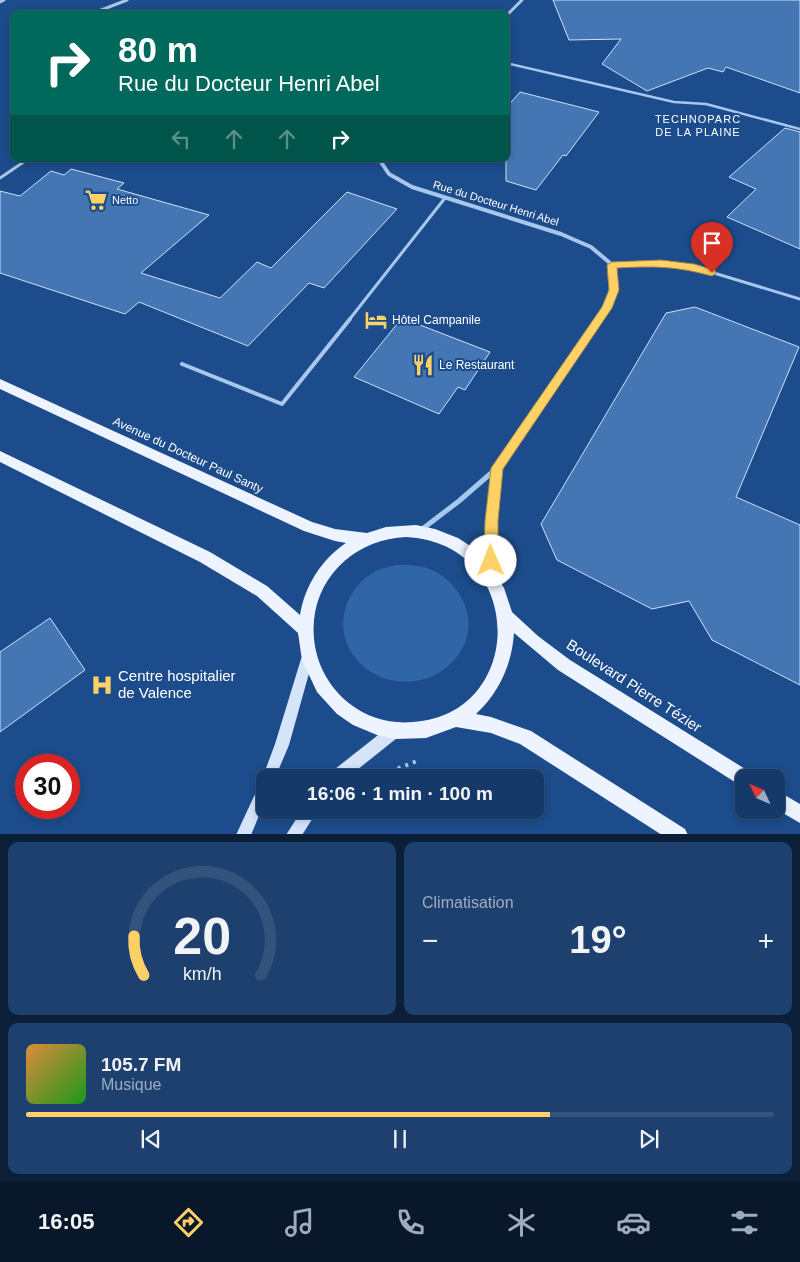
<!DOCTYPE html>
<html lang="fr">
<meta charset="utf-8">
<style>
body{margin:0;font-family:Arial,sans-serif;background:#1e406e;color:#f1f3f6;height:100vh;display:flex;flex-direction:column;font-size:19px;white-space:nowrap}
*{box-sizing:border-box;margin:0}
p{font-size:16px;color:#9dacc0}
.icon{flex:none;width:28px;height:28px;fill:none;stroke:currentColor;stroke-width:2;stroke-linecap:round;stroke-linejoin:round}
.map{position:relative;height:834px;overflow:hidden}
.side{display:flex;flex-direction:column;gap:8px;padding:8px;background:#0c1f39;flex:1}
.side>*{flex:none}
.hud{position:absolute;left:10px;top:10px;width:500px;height:152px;border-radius:10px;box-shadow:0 2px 8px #0003,0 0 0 1px #34537c;background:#00695c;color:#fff;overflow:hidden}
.needle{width:32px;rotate:314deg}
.buttons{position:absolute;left:735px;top:769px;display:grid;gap:10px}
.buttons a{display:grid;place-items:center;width:50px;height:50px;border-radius:10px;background:#153968;box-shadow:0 2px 8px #0003,0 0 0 1px #34537c;font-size:25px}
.speed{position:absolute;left:15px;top:754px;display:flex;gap:10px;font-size:25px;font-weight:700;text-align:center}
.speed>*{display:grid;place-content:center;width:65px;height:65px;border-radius:50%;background:#153968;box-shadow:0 2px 8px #0003,0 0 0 1px #34537c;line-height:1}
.speed .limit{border:8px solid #d22;background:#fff;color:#111}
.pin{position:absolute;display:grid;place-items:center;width:42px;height:42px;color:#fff;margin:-51px -21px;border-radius:50% 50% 50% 0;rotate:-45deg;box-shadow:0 0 5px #0007}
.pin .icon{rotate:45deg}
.me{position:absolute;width:55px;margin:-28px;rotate:359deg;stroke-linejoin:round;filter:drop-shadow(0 0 4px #0008)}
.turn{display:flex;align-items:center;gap:18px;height:105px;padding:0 25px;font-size:22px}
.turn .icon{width:65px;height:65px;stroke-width:2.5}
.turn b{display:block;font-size:35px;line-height:42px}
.lanes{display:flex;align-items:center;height:48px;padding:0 25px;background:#0003;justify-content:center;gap:25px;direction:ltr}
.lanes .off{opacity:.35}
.big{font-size:38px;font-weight:600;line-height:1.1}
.side .tile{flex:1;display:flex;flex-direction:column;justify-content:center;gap:8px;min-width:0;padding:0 18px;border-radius:10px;background:#1e406e}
.side .dial{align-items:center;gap:0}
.dial svg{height:130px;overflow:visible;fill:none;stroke:#34537c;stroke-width:7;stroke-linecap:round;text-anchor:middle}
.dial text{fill:#f1f3f6;stroke:none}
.song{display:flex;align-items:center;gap:15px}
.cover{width:60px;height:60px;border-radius:8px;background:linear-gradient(135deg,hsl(30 70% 55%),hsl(120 70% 35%))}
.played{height:5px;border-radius:2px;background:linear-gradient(90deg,#fdd165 70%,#34537c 70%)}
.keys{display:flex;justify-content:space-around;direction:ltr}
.heat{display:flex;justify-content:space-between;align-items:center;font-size:28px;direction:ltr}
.side .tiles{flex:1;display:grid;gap:8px;grid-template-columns:1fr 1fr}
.tile:last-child{grid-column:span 2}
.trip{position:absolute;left:256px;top:769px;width:288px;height:50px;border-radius:10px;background:#153968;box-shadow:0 2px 8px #0003,0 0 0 1px #34537c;font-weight:600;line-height:50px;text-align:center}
.dock{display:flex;height:80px;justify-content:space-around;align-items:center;background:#08172a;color:#9dacc0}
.dock .icon{width:35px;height:35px}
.dock .active{color:#fdd165}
.dock b{font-size:22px;color:#f1f3f6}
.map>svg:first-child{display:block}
.green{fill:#3066a8}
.building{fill:#4476b3;stroke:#cde1f9}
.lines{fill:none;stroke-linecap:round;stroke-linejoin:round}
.path{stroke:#a8c7ec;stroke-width:4;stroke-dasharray:3 5;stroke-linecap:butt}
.service-far2{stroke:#a8c7ec;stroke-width:2.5}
.service-far1{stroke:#a8c7ec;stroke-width:3}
.service{stroke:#a8c7ec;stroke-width:4}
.minor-far3{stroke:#a8c7ec;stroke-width:3}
.minor-far2{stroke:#a8c7ec;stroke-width:4}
.minor-far1{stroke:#a8c7ec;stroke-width:5}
.minor{stroke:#a8c7ec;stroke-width:6}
.secondary{fill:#d4e4f9;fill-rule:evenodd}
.primary{fill:#edf4ff;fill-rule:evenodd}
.route{fill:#fdd165;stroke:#a48842}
.labels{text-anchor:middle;stroke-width:4;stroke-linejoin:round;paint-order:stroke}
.far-neighbourhood-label{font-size:11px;letter-spacing:1px;fill:#fff;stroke:#1c4c8b}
.far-poi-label{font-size:11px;fill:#fff;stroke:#1c4c8b;text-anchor:start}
.far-street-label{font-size:11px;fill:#fff;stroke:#1c4c8b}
.poi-label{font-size:12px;fill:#fff;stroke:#1c4c8b;text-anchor:start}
.street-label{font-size:12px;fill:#fff;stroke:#1c4c8b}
.near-poi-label{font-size:15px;fill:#fff;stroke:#1c4c8b;text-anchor:start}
.near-street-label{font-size:15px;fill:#fff;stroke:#1c4c8b}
</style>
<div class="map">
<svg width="800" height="835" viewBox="0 0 800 835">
<rect width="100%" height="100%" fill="#1c4c8b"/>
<path class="green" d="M 396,565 C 410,565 424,565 436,572 C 460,585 476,616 465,643 C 458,659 444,672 428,678 C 372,697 319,640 355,589 C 360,582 369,574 378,570 C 383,568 390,566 396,565 Z"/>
<g class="building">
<polygon points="553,0 800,0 800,93 726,67 723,72 708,68 647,91 602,64 621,39 569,40"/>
<polygon points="520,92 599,112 566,156 563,155 536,190 506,181 506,108"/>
<polygon points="785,128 800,132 800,249 727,217 756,189 729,177"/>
<polygon points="71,169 124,183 117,189 209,215 141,273 220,298 257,262 271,268 347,192 397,209 324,288 309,283 248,346 139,302 125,314 0,273 0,191 20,196 51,171 64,175"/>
<polygon points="695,307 799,347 736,497 800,525 800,685 712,640 689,601 652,609 557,560 541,524 666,313"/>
<polygon points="402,318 490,352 465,390 458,387 439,414 354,377"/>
<polygon points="50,618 85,670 0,732 0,652"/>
</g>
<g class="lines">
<polyline class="path" points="385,778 399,768 420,760"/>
<polyline class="service-far2" points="506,63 674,102 706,104 800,129"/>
<g class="service-far1">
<polyline points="0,178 28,159"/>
<polyline points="612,265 661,263 694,267 800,299"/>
<polyline points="349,320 445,198"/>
</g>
<polyline class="service" points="182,364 282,404 350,319"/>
<g class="minor-far3">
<polyline points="0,2 4,0"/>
<polyline points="91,14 127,0"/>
<polyline points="506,16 522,0"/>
</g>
<polyline class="minor-far2" points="379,159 389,174 412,187 561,234 591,247 610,263 613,273 609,303 599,320"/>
<g class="minor-far1">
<polyline points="421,530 459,501 497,468 600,319"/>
<polyline points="490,547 497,468"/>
</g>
<polyline class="minor" points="490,545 492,572"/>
<g class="secondary">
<polygon points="307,653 311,655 313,659 289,745 275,778 265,778 265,801 251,835 236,835 262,779 275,744 301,659 303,655"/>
<polygon points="397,722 402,724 404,729 402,734 347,778 328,778 330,773 392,724"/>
<polygon points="302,810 318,810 302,835 286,835"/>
</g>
<g class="primary">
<path d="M 0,379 L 312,522 L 335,529 L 367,533 L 386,527 L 416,525 L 435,529 L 458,538 L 475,549 L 489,563 L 504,588 L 512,612 L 538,636 L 570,660 L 750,772 L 752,778 L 744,778 L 744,787 L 738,784 L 558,670 L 514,633 C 512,664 499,693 476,714 L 491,717 L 531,731 L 685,829 L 688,835 L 662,835 L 520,744 L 491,733 L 456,727 L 426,738 L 396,739 L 377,735 L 353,725 L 337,714 L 317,692 L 302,660 L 298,633 L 257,596 L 200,562 L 0,462 L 0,451 L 210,552 L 267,586 L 300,615 C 305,585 322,559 346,543 L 335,541 L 304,531 L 0,389 ZM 406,537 C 527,543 527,715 413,722 C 390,724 368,718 350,704 C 324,684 311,653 314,620 C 319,572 359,539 406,537 Z"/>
<polygon points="776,790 800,804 800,823 776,809"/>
</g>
</g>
<path class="route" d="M 661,260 L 694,264 L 715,270 L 716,273 L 712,276 C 676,266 653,266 617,268 L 619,290 L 612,308 L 503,469 L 498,521 L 498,561 L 496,565 L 491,567 L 486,565 L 484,561 L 485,521 L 491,468 L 602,307 L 609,290 L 607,265 L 612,262 Z"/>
<defs>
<g id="supermarket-bare" transform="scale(1.725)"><path d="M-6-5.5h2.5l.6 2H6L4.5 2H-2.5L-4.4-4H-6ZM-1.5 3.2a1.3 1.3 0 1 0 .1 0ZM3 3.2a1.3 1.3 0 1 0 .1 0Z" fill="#fdd165" stroke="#1c4c8b" stroke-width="2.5" paint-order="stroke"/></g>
<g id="hotel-bare" transform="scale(1.725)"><path d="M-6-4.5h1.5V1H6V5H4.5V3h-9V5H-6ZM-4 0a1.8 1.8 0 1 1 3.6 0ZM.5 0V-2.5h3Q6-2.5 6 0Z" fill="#fdd165" stroke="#1c4c8b" stroke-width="2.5" paint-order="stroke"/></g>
<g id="restaurant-bare" transform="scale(1.725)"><path d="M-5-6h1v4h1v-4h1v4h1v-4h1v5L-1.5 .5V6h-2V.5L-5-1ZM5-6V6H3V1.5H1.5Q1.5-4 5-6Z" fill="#fdd165" stroke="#1c4c8b" stroke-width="2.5" paint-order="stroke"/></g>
<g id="hospital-bare" transform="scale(1.725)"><path d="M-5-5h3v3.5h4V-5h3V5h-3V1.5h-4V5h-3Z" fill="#fdd165" stroke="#1c4c8b" stroke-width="2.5" paint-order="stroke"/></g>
</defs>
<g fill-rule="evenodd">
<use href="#supermarket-bare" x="96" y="200"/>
<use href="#hotel-bare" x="376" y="320"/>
<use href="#restaurant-bare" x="423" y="365"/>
<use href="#hospital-bare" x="102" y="685"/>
</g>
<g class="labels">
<g class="far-neighbourhood-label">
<text x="698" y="123">TECHNOPARC<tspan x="698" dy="13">DE LA PLAINE</tspan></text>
</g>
<g class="far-poi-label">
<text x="112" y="204">Netto</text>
</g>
<g class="far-street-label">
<text transform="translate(496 203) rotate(17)" y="4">Rue du Docteur Henri Abel</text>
</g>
<g class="poi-label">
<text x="392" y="324">Hôtel Campanile</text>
<text x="439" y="369">Le Restaurant</text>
</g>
<g class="street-label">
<text transform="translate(188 455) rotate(25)" y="4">Avenue du Docteur Paul Santy</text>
</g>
<g class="near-poi-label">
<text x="118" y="681">Centre hospitalier<tspan x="118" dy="17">de Valence</tspan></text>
</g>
<g class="near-street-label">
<text transform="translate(634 686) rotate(33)" y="5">Boulevard Pierre Tézier</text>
</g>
</g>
</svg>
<div class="buttons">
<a><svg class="needle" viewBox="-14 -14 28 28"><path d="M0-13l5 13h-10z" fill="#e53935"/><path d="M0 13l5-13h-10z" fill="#9dacc0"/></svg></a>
</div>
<div class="speed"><div class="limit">30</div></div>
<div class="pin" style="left:712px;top:273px;background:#d93025"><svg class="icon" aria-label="arrive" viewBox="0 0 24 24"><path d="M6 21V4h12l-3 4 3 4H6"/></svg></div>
<svg class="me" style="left:491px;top:561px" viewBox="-20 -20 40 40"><circle r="19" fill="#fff"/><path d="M0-13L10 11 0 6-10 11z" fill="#fdd165"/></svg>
<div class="trip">16:06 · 1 min · 100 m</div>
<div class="hud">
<div class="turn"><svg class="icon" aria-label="right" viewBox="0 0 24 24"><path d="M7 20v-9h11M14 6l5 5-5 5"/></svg><div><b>80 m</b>Rue du Docteur Henri Abel</div></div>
<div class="lanes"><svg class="icon off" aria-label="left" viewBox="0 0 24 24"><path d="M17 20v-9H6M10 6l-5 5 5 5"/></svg><svg class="icon off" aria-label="ahead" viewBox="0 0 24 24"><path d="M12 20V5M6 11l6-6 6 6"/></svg><svg class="icon off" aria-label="ahead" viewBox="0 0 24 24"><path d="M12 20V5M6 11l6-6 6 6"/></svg><svg class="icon" aria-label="right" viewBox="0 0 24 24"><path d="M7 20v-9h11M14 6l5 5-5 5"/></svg></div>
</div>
</div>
<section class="side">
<div class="tiles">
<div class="tile dial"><svg viewBox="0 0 100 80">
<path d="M14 69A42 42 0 1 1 86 69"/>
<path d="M14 69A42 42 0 0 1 8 45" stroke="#fdd165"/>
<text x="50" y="56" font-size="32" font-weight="700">20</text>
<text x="50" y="72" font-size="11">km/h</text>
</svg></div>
<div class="tile"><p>Climatisation</p>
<div class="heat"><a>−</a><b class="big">19°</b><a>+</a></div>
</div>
<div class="tile">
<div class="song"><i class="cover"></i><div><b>105.7 FM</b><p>Musique</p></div></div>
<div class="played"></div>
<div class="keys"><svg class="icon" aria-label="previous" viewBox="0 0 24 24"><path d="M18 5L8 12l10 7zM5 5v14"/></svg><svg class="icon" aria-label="pause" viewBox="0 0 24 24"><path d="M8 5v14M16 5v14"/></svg><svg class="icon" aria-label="next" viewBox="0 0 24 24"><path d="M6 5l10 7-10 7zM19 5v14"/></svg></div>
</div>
</div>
</section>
<nav class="dock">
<b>16:05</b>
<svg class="icon active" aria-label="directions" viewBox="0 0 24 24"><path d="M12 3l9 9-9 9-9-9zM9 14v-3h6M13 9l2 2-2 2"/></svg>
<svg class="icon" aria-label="music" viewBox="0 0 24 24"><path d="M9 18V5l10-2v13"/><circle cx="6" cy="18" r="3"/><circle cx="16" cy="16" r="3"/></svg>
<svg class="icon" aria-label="phone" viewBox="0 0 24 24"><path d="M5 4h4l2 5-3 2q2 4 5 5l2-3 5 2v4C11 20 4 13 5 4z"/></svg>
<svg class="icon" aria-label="climate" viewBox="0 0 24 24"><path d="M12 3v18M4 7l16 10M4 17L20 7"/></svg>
<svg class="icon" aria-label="car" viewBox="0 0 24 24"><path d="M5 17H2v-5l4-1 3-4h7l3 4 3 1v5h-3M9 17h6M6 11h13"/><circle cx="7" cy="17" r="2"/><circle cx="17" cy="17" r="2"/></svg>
<svg class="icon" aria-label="filters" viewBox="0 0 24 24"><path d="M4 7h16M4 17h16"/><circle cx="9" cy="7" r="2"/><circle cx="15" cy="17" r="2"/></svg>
</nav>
